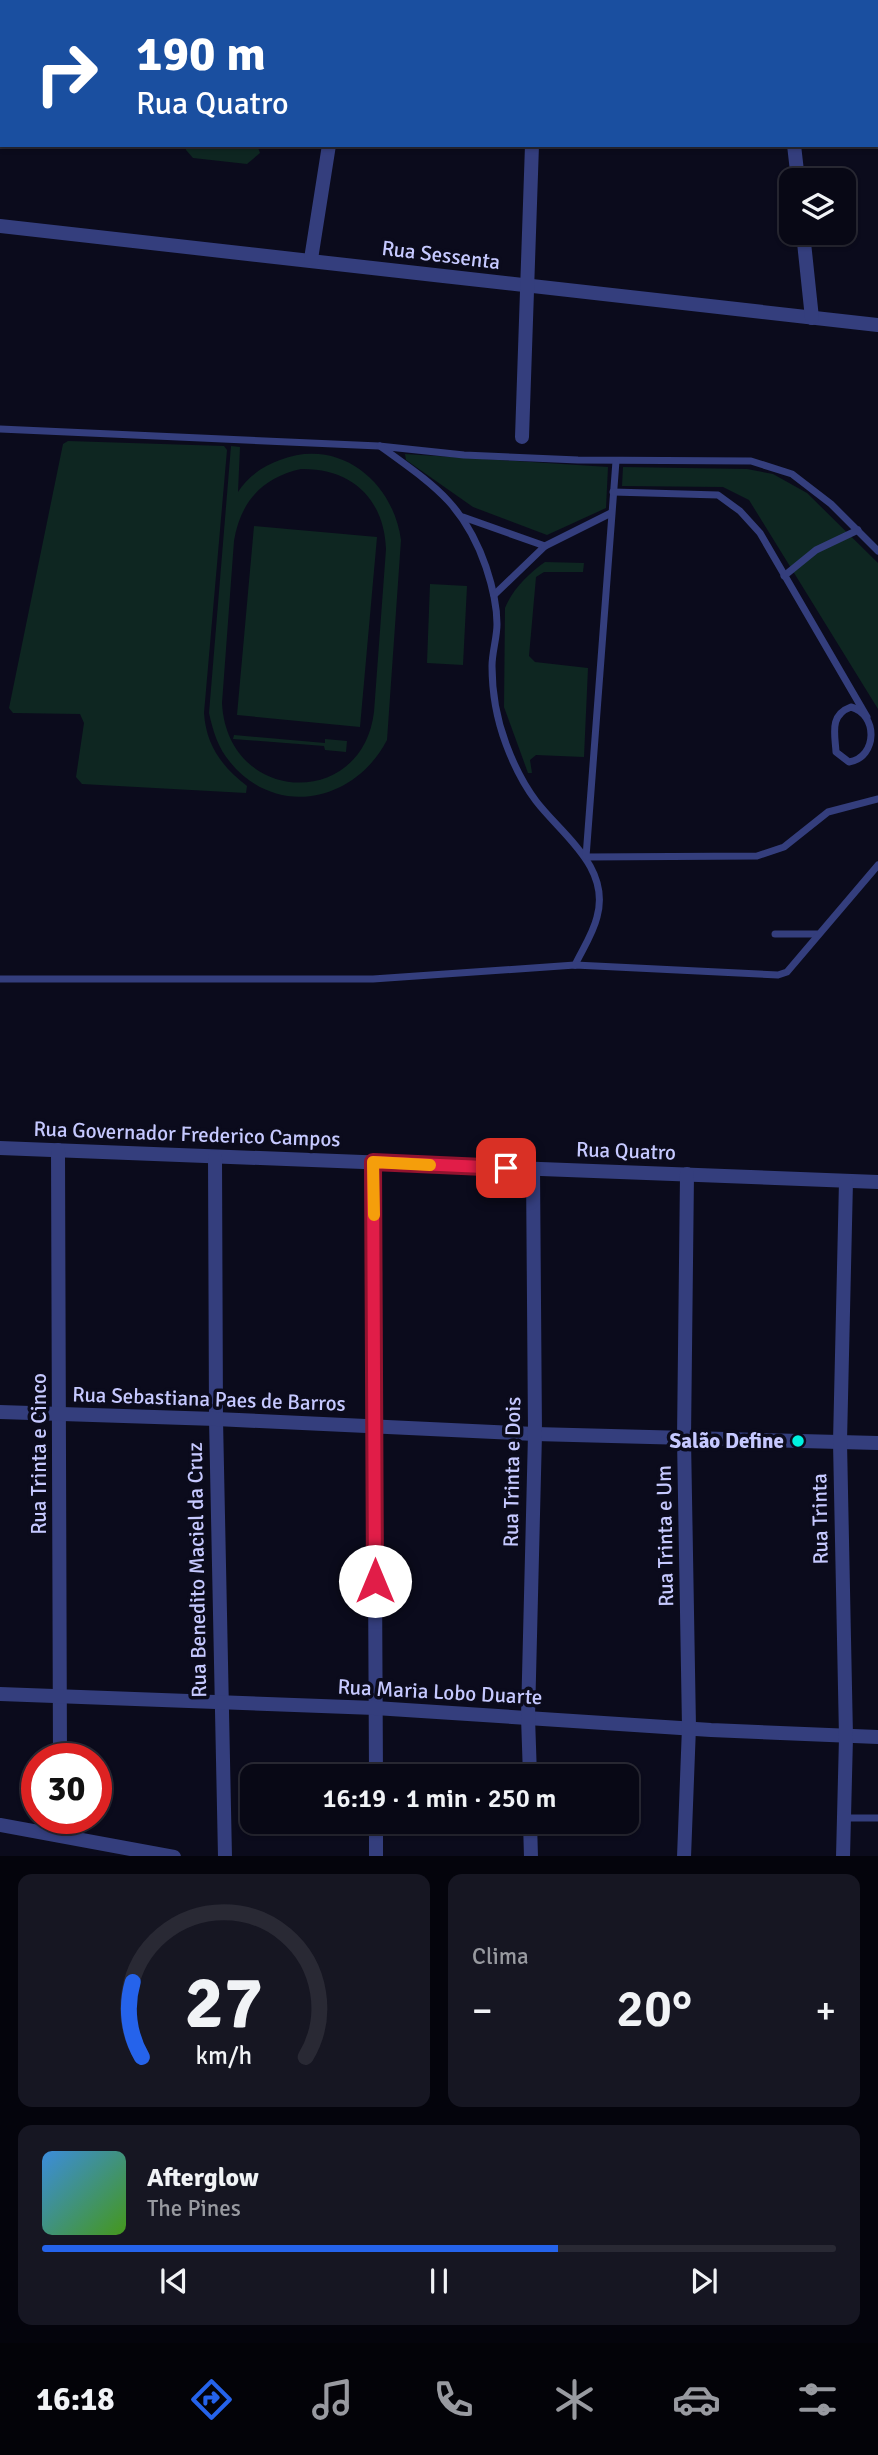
<!DOCTYPE html>
<html lang="pt">
<meta charset="utf-8">
<style>
body{margin:0;font-family:Signika,sans-serif;background:#161622;color:#f1f3f6;height:100vh;display:flex;flex-direction:column;font-size:26px;white-space:nowrap}
*{box-sizing:border-box;margin:0}
p{font-size:23px;color:#989aa0}
.icon{flex:none;width:38px;height:38px;fill:none;stroke:currentColor;stroke-width:2;stroke-linecap:round;stroke-linejoin:round}
.map{position:relative;height:1856px;overflow:hidden}
.panel{display:flex;flex-direction:column;gap:18px;padding:18px;background:#04040c;flex:1}
.panel>*{flex:none}
.banner{position:absolute;left:0px;top:0px;width:878px;height:147px;box-shadow:0 2px 5px #0004,0 0 0 2px #292934;background:#1a4fa0;color:#fff;overflow:hidden}
.fabs{position:absolute;left:779px;top:168px;display:grid;gap:14px}
.fabs a{display:grid;place-items:center;width:77px;height:77px;border-radius:14px;background:#080815;box-shadow:0 2px 5px #0004,0 0 0 2px #292934;font-size:35px}
.speed{position:absolute;left:21px;top:1743px;display:flex;gap:14px;font-size:35px;font-weight:700;text-align:center}
.speed>*{display:grid;place-content:center;width:91px;height:91px;border-radius:50%;background:#080815;box-shadow:0 2px 5px #0004,0 0 0 2px #292934;line-height:1}
.speed .limit{border:10px solid #d22;background:#fff;color:#111}
.pin{position:absolute;display:grid;place-items:center;width:60px;height:60px;color:#fff;margin:-30px;border-radius:14px;box-shadow:0 4px 10px #0006}
.me{position:absolute;width:77px;margin:-38px;rotate:0deg;stroke-linejoin:round;filter:drop-shadow(0 0 5px #0008)}
.turn{display:flex;align-items:center;gap:24px;height:147px;padding:0 21px;font-size:32px}
.turn .icon{width:91px;height:91px;stroke-width:2.5}
.turn b{display:block;font-size:49px;line-height:60px}
.big{font-size:52px;font-weight:600;line-height:1.1}
.panel .tile{flex:1;display:flex;flex-direction:column;justify-content:center;gap:10px;min-width:0;padding:0 24px;border-radius:14px;background:#161622}
.panel .dial{align-items:center;gap:0}
.dial svg{height:182px;overflow:visible;fill:none;stroke:#292934;stroke-width:7;stroke-linecap:round;text-anchor:middle}
.dial text{fill:#f1f3f6;stroke:none}
.song{display:flex;align-items:center;gap:21px}
.cover{width:84px;height:84px;border-radius:10px;background:linear-gradient(135deg,hsl(210 70% 55%),hsl(100 70% 35%))}
.played{height:7px;border-radius:4px;background:linear-gradient(90deg,#2563eb 65%,#292934 65%)}
.keys{display:flex;justify-content:space-around;direction:ltr}
.heat{display:flex;justify-content:space-between;align-items:center;font-size:38px;direction:ltr}
.panel .tiles{flex:1;display:grid;gap:18px;grid-template-columns:1fr 1fr}
.tile:last-child{grid-column:span 2}
.trip{position:absolute;left:240px;top:1764px;width:399px;height:70px;border-radius:14px;background:#080815;box-shadow:0 2px 5px #0004,0 0 0 2px #292934;font-weight:600;line-height:70px;text-align:center}
.dock{display:flex;height:112px;justify-content:space-around;align-items:center;background:#030308;color:#989aa0}
.dock .icon{width:49px;height:49px}
.dock .active{color:#2563eb}
.dock b{font-size:32px;color:#f1f3f6}
.map>svg:first-child{display:block}
.green{fill:#0e2621;fill-rule:evenodd}
.lines{fill:none;stroke-linecap:round;stroke-linejoin:round}
.service{stroke:#343e7d;stroke-width:7}
.minor{stroke:#343e7d;stroke-width:14}
.tertiary{stroke:#343e7d;stroke-width:14}
.route-casing{stroke:#92132f;stroke-width:18}
.route{stroke:#e11d48;stroke-width:12}
.slow{stroke:#f59e0b;stroke-width:12}
.poi-dot{fill:#00f1e0;stroke:#0b0b1c;stroke-width:2.5}
.labels{text-anchor:middle;stroke-width:7;stroke-linejoin:round;paint-order:stroke}
.street-label{font-size:21px;fill:#c6c9ff;stroke:#0b0b1c}
.poi-label{font-size:21px;font-weight:bold;fill:#c6c9ff;stroke:#0b0b1c;text-anchor:end}
</style>
<div class="map">
<svg width="878" height="1857" viewBox="0 0 878 1857">
<rect width="100%" height="100%" fill="#0b0b1c"/>
<g class="green">
<polygon points="186,145 257,145 260,153 247,164 193,158 186,150"/>
<path d="M 68,441 L 224,446 L 227,450 L 204,713 C 206,745 222,767 247,786 L 246,793 L 82,784 L 76,777 L 84,723 L 80,714 L 13,713 L 9,708 L 63,444 Z"/>
<path d="M 231,446 L 240,447 L 238,492 C 247,477 263,466 280,460 C 339,437 393,481 401,540 L 387,740 C 355,802 276,819 230,762 C 218,748 213,731 209,713 ZM 301,469 C 351,468 384,498 386,549 L 374,712 C 362,811 227,804 222,703 L 234,541 C 240,502 263,477 301,469 Z"/>
<polygon points="405,454 608,467 606,508 547,535 473,507 406,460"/>
<polygon points="623,467 747,469 773,474 807,493 878,563 878,709 749,500 723,487 622,486"/>
<polygon points="254,526 377,537 360,727 237,715"/>
<path d="M 545,562 L 584,563 L 583,572 L 544,572 L 536,577 L 529,656 L 535,662 L 588,668 L 584,757 L 536,755 L 530,760 L 532,773 L 528,773 L 504,707 L 505,608 C 512,590 529,573 545,562 Z"/>
<polygon points="430,584 467,586 463,665 427,663"/>
<polygon points="234,735 325,743 325,739 347,741 346,752 325,750 324,746 233,739"/>
</g>
<g class="lines">
<g class="service">
<polyline points="0,429 379,446 464,455 578,460 751,461 792,474 831,504 878,551"/>
<path d="M 380,446 C 432,484 464,503 486,567 C 492,585 497,604 497,624 C 497,638 492,652 492,666 C 492,693 497,720 506,744 C 513,763 524,785 536,801 C 562,835 611,867 597,917 C 593,934 582,950 575,965"/>
<polyline points="616,461 586,857 757,856 784,847 828,812 878,799"/>
<polyline points="613,492 718,495 740,511 760,533 867,717"/>
<polyline points="463,517 545,546 494,595"/>
<polyline points="545,546 611,513"/>
<polyline points="784,576 816,550 858,530"/>
<path d="M 851,707 C 878,714 878,757 849,762 L 836,752 C 835,734 829,715 851,707 Z"/>
<polyline points="775,934 817,934"/>
<polyline points="0,979 373,979 575,965 778,975 787,972 878,865"/>
<polyline points="844,1818 878,1818"/>
</g>
<g class="minor">
<polyline points="779,0 779,2"/>
<polyline points="351,2 352,0"/>
<polyline points="537,2 538,0"/>
<polyline points="794,145 798,180"/>
<path d="M 0,226 C 293,257 585,294 878,325"/>
<polyline points="803,233 812,318"/>
<polyline points="311,259 329,145"/>
<polyline points="522,437 532,145"/>
<polyline points="0,1148 878,1182"/>
<polyline points="58,1150 60,1759"/>
<polyline points="215,1157 216,1419 225,1857"/>
<polyline points="373,1162 376,1776"/>
<polyline points="0,1412 216,1419 535,1434 878,1443"/>
<polyline points="0,1694 375,1708 711,1730 878,1737"/>
<polyline points="530,1776 528,1717 535,1434 533,1169"/>
<polyline points="376,1822 376,1857"/>
<polyline points="530,1822 531,1857"/>
<polyline points="59,1835 59,1818"/>
<polyline points="684,1857 689,1727 684,1439 687,1174"/>
<polyline points="843,1857 846,1737 840,1442 846,1181"/>
</g>
<polyline class="tertiary" points="0,1825 174,1857"/>
</g>
<g class="lines">
<g class="route-casing">
<polyline id="route" points="375,1581 373,1162 506,1168"/>
</g>
<use href="#route" class="route"/>
<polyline class="slow" points="374,1215 373,1162 430,1165"/>
</g>
<circle class="poi-dot" cx="798" cy="1441" r="7"/>
<g class="labels">
<g class="street-label">
<text transform="translate(441 255) rotate(7)" y="7">Rua Sessenta</text>
<text transform="translate(187 1134) rotate(2)" y="7">Rua Governador Frederico Campos</text>
<text transform="translate(626 1151) rotate(2)" y="7">Rua Quatro</text>
<text transform="translate(209 1399) rotate(2)" y="7">Rua Sebastiana Paes de Barros</text>
<text transform="translate(39 1454) rotate(-90)" y="7">Rua Trinta e Cinco</text>
<text transform="translate(512 1472) rotate(-89)" y="7">Rua Trinta e Dois</text>
<text transform="translate(820 1519) rotate(-91)" y="7">Rua Trinta</text>
<text transform="translate(665 1536) rotate(-91)" y="7">Rua Trinta e Um</text>
<text transform="translate(197 1570) rotate(-91)" y="7">Rua Benedito Maciel da Cruz</text>
<text transform="translate(440 1692) rotate(3)" y="7">Rua Maria Lobo Duarte</text>
</g>
<g class="poi-label">
<text x="784" y="1448">Salão Define</text>
</g>
</g>
</svg>
<div class="fabs">
<a><svg class="icon" aria-label="layers" viewBox="0 0 24 24"><path d="M12 4l9 5-9 5-9-5zM3 14l9 5 9-5"/></svg></a>
</div>
<div class="speed"><div class="limit">30</div></div>
<div class="pin" style="left:506px;top:1168px;background:#d93025"><svg class="icon" aria-label="arrive" viewBox="0 0 24 24"><path d="M6 21V4h12l-3 4 3 4H6"/></svg></div>
<svg class="me" style="left:375px;top:1581px" viewBox="-20 -20 40 40"><circle r="19" fill="#fff"/><path d="M0-13L10 11 0 6-10 11z" fill="#e11d48"/></svg>
<div class="trip">16:19 · 1 min · 250 m</div>
<div class="banner">
<div class="turn"><svg class="icon" aria-label="right" viewBox="0 0 24 24"><path d="M7 20v-9h11M14 6l5 5-5 5"/></svg><div><b>190 m</b>Rua Quatro</div></div>
</div>
</div>
<section class="panel">
<div class="tiles">
<div class="tile dial"><svg viewBox="0 0 100 80">
<path d="M14 69A42 42 0 1 1 86 69"/>
<path d="M14 69A42 42 0 0 1 10 36" stroke="#2563eb"/>
<text x="50" y="56" font-size="32" font-weight="700">27</text>
<text x="50" y="72" font-size="11">km/h</text>
</svg></div>
<div class="tile"><p>Clima</p>
<div class="heat"><a>−</a><b class="big">20°</b><a>+</a></div>
</div>
<div class="tile">
<div class="song"><i class="cover"></i><div><b>Afterglow</b><p>The Pines</p></div></div>
<div class="played"></div>
<div class="keys"><svg class="icon" aria-label="previous" viewBox="0 0 24 24"><path d="M18 5L8 12l10 7zM5 5v14"/></svg><svg class="icon" aria-label="pause" viewBox="0 0 24 24"><path d="M8 5v14M16 5v14"/></svg><svg class="icon" aria-label="next" viewBox="0 0 24 24"><path d="M6 5l10 7-10 7zM19 5v14"/></svg></div>
</div>
</div>
</section>
<nav class="dock">
<b>16:18</b>
<svg class="icon active" aria-label="directions" viewBox="0 0 24 24"><path d="M12 3l9 9-9 9-9-9zM9 14v-3h6M13 9l2 2-2 2"/></svg>
<svg class="icon" aria-label="music" viewBox="0 0 24 24"><path d="M9 18V5l10-2v13"/><circle cx="6" cy="18" r="3"/><circle cx="16" cy="16" r="3"/></svg>
<svg class="icon" aria-label="phone" viewBox="0 0 24 24"><path d="M5 4h4l2 5-3 2q2 4 5 5l2-3 5 2v4C11 20 4 13 5 4z"/></svg>
<svg class="icon" aria-label="climate" viewBox="0 0 24 24"><path d="M12 3v18M4 7l16 10M4 17L20 7"/></svg>
<svg class="icon" aria-label="car" viewBox="0 0 24 24"><path d="M5 17H2v-5l4-1 3-4h7l3 4 3 1v5h-3M9 17h6M6 11h13"/><circle cx="7" cy="17" r="2"/><circle cx="17" cy="17" r="2"/></svg>
<svg class="icon" aria-label="filters" viewBox="0 0 24 24"><path d="M4 7h16M4 17h16"/><circle cx="9" cy="7" r="2"/><circle cx="15" cy="17" r="2"/></svg>
</nav>
